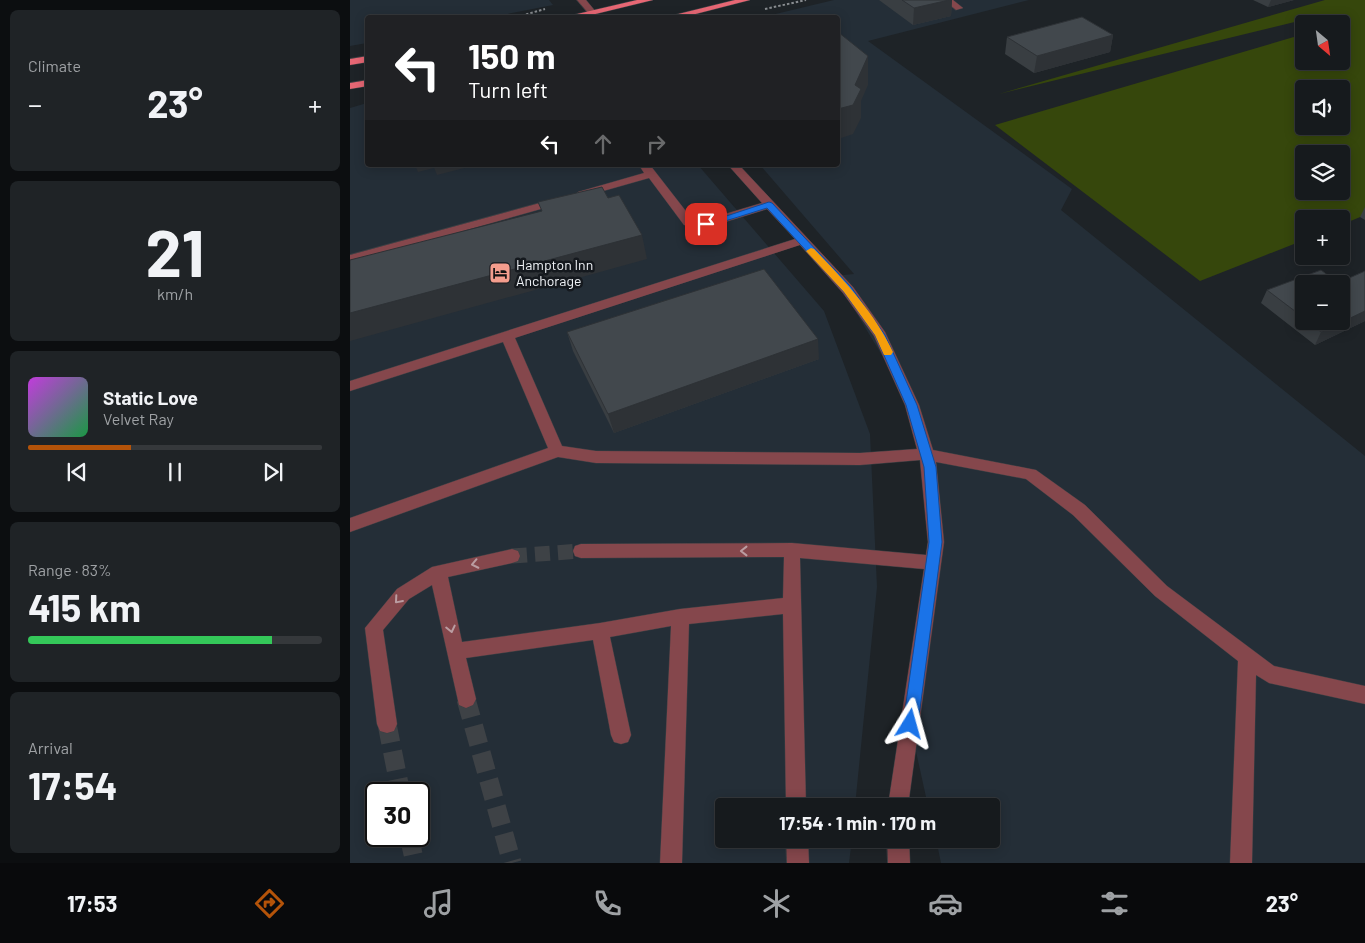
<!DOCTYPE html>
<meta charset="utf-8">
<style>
body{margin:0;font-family:Barlow,sans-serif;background:#1f2326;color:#f1f3f6;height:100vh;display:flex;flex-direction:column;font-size:19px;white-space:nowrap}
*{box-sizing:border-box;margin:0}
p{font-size:16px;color:#9ea1a4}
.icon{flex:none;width:28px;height:28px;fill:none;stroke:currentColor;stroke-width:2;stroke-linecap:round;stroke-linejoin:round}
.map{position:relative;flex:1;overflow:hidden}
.details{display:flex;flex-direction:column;gap:10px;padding:10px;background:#0c0e10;width:350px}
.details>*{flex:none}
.banner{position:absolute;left:15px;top:15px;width:475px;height:152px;border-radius:5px;box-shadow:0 2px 12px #0003,0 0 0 1px #35383b;background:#202124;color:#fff;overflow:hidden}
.needle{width:32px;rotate:151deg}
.fabs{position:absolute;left:945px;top:15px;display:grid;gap:10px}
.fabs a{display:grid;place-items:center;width:55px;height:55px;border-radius:5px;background:#161a1d;box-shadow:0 2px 12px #0003,0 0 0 1px #35383b;font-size:25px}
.speed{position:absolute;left:15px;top:782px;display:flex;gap:10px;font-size:25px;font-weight:700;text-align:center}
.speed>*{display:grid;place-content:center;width:65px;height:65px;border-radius:50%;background:#161a1d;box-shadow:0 2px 12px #0003,0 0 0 1px #35383b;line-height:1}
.speed .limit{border:2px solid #111;border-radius:8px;background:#fff;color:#111}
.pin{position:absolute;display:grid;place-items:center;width:42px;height:42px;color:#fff;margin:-21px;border-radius:10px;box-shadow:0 2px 8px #0006}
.me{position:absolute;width:55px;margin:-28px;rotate:8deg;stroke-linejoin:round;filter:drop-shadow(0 0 4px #0008)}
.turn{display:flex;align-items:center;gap:18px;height:105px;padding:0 20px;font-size:22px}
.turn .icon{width:65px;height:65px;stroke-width:2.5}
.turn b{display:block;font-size:35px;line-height:42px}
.lanes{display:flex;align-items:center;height:48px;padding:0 20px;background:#0003;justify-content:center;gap:25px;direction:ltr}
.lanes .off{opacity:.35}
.big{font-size:38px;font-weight:700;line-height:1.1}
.details .tile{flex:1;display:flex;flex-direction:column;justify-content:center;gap:8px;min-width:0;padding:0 18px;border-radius:8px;background:#1f2326}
.details .dial{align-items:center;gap:0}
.dial b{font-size:65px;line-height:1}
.song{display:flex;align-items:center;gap:15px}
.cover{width:60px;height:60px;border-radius:8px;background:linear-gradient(135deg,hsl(290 70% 55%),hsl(140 70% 35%))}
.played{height:5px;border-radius:2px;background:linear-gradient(90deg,#b45309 35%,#35383b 35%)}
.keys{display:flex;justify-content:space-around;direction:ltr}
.heat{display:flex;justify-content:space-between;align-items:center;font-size:28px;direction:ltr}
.charge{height:8px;border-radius:4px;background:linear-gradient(90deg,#34c759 83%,#35383b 0)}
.trip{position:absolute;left:365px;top:798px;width:285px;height:50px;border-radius:5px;background:#161a1d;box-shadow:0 2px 12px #0003,0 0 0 1px #35383b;font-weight:700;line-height:50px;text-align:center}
.tab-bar{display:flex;height:80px;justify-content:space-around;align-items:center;background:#090a0c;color:#9ea1a4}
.tab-bar .icon{width:35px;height:35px}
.tab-bar .current{color:#b45309}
.tab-bar b{font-size:22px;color:#f1f3f6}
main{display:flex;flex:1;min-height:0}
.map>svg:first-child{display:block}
.built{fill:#242e37;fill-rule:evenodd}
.green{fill:#36470c;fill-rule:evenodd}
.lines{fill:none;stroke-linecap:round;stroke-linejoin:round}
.minor-tunnel-far1{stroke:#3e4246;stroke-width:15;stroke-dasharray:15 8;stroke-linecap:butt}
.minor-tunnel{stroke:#3e4246;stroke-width:19;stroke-dasharray:19 9;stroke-linecap:butt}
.minor-casing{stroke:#3b4044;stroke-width:1}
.major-casing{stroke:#3b4044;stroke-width:1}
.path{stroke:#888c90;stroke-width:2;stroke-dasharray:2.5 2;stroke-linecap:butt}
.minor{fill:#85474c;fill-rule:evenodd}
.major{fill:#e76774;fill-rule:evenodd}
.wall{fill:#393e42;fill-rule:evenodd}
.shaded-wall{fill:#2e3236}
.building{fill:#42484d;stroke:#2e3236}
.oneway{stroke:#ba9da2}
.route{fill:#1a73e8;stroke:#114b97}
.slow{fill:#f59e0b}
.labels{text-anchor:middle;stroke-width:5;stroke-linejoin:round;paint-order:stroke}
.poi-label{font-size:14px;fill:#f0f3f7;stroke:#15191e;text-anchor:start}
</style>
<main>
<section class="details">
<div class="tile"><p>Climate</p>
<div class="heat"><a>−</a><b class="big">23°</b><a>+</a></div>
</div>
<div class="tile dial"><b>21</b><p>km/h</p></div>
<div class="tile">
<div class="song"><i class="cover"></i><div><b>Static Love</b><p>Velvet Ray</p></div></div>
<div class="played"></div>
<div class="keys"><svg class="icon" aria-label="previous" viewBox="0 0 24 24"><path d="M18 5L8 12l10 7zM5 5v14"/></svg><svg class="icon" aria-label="pause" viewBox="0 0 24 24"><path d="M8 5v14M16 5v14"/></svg><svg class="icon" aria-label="next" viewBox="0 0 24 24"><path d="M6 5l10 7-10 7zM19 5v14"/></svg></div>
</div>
<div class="tile"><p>Range · 83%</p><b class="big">415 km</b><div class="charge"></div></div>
<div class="tile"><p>Arrival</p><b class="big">17:54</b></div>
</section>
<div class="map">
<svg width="1015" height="863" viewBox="0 0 1015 863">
<rect width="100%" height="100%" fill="#1e2327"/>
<g class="built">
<polygon points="0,0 199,0 203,5 142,17 18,18 17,43 0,46"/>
<polygon points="484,0 679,0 518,41 722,189 711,210 1015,456 1015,863 591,863 586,839 641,839 641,806 578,806 560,724 586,542 562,405 484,276 504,274 410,165 488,165 488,18 409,18"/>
<path d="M 17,103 L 18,165 L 348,165 L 474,311 L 520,434 L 527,587 L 505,806 L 374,806 L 374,839 L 502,839 L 499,863 L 0,863 L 0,108 ZM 26,794 L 69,794 L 69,836 L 26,836 Z"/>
</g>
<path class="green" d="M 975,0 L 1015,0 L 1015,215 L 991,225 L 991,219 L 954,219 L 954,240 L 850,281 L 645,125 L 954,34 L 954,61 L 991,61 L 991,24 L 972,24 L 961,18 L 649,94 ZM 954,89 L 991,89 L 991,126 L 954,126 ZM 954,154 L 991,154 L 991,191 L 954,191 Z"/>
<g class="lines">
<polyline class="minor-tunnel-far1" points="162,556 231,551"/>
<g class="minor-tunnel">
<polyline points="116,699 162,863"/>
<polyline points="37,724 51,794"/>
<polyline points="59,836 65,863"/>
</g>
<g class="minor-casing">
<g id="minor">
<polygon points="227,0 236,0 246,12 239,14"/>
<polygon points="594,0 603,0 613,8 606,10"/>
<path d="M 289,165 L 300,165 L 342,219 L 355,220 L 412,203 L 378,165 L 389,165 L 503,287 L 535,332 L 569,405 L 583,450 L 686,470 L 735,505 L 817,586 L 924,666 L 1015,686 L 1015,704 L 919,683 L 906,675 L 902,863 L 880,863 L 888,661 L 805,596 L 723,515 L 676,479 L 586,462 L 594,542 L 558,806 L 538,806 L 574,569 L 450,558 L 456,806 L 436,806 L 433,614 L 339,624 L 332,863 L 310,863 L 321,626 L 260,637 L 281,735 L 278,742 L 271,744 L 264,742 L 261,735 L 243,640 L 116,658 L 126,699 L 123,705 L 116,708 L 109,705 L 82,585 L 59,599 L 33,630 L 47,724 L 44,731 L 37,733 L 30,731 L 27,724 L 15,628 L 47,589 L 82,567 L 162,549 L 168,551 L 170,556 L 168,561 L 162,563 L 98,577 L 112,642 L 250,623 L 330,609 L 433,598 L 434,557 L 231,558 L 225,556 L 223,551 L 225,546 L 231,544 L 442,543 L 576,555 L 578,542 L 570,460 L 510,465 L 246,463 L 208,457 L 0,532 L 0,518 L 198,448 L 153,342 L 0,391 L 0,381 L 445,239 L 417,209 L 356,228 L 334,225 L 299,178 L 232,197 L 226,194 L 228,192 L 294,173 ZM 450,245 L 493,293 L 524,336 L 555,405 L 567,449 L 510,453 L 246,451 L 212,446 L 165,338 Z"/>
<polygon points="208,198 214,201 212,203 0,263 0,255"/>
<polygon points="436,839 458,839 459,863 437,863"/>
<polygon points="537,839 559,839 560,863 538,863"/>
</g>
</g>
<g class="major-casing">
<g id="major">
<polygon points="287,0 303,0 229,18 210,18"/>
<polygon points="385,0 400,0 330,18 312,18"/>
<polygon points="18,56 18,62 0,65 0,59"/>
<polygon points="18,80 18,86 0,89 0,83"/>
</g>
</g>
<g class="path">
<polyline points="415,9 456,0"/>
<polyline points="163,18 195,9"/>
</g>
<use href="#minor" class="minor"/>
<use href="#major" class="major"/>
</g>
<g class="wall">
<polygon points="529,0 602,0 601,16 563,25"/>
<polygon points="903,0 944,0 918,7"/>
<polygon points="763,35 760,52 684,73 655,54 657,37"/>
<polygon points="1015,207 1015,220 1010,217"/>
<path d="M 971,270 L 988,283 L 1015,271 L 1015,321 L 965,345 L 911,303 L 917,290 ZM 954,284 L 991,284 L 991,321 L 954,321 Z"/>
<polygon points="217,332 469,359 264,433 223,351"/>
</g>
<g class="shaded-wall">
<polygon points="599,0 602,0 601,16 563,25 564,8"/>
<polygon points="921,0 944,0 918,7"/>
<polygon points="763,35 760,52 684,73 687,56"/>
<polygon points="518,56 518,85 511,101 511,118 503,134 488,139 488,109 505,85"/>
<polygon points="65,165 83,165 84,168 68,172"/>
<polygon points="83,165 126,165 87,175"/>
<polygon points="292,235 297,259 0,341 0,313"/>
<polygon points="1015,311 1015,321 965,345 971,332"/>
<polygon points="468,339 469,359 264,433 258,414"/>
</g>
<g class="building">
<polygon points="552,0 599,0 564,8"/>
<polygon points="732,17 763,35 687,56 657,37"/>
<polygon points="488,32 518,56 505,85 511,89 503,105 488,109"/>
<polygon points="252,187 258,198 269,195 292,235 0,313 0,260 192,211 188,202"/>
<polygon points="414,269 468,339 258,414 217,332"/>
<polygon points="971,270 988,283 1015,271 1015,311 971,332 958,321 991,321 991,284 954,284 954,318 917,290"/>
</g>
<defs><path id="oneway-chevron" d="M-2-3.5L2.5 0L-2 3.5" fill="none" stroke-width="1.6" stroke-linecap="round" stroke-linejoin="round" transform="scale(1.25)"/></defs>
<g class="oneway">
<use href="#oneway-chevron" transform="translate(394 551) rotate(180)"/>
<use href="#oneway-chevron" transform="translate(125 564) rotate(168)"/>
<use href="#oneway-chevron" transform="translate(48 600) rotate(131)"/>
<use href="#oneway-chevron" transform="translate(101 629) rotate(77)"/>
</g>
<polygon class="route" points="419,202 422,203 501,287 535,335 567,405 586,467 592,542 568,724 565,729 560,731 555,729 553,724 579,542 574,467 556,405 525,335 494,292 417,208 356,227 352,224"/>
<path class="slow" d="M 461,248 L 464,249 C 495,281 524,312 543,352 L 541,355 L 534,355 L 525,335 L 494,292 L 456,251 Z"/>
<defs>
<g id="hotel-square" transform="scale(1.125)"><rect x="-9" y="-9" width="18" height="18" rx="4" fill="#f49d8d" stroke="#15191e"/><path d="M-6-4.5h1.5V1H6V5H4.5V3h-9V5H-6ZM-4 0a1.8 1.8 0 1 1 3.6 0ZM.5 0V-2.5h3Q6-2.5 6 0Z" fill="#111"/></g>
</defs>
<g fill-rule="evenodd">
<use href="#hotel-square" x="150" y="273"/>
</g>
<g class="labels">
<g class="poi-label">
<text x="166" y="270">Hampton Inn<tspan x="166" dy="16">Anchorage</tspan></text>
</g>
</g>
</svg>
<div class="fabs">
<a><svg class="needle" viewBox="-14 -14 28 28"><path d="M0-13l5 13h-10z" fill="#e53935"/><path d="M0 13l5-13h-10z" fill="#9ea1a4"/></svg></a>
<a><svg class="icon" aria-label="sound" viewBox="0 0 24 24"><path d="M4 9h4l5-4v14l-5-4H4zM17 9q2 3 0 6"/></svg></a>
<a><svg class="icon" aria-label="layers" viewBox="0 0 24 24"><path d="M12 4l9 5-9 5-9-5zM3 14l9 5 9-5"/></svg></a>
<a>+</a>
<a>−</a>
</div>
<div class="speed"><div class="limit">30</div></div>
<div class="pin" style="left:356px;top:224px;background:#d93025"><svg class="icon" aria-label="arrive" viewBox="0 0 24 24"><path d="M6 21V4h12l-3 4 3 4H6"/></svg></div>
<svg class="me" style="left:560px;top:724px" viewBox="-20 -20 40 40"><path d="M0-17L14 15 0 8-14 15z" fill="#1a73e8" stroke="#fff" stroke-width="4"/></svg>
<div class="trip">17:54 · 1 min · 170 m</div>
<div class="banner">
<div class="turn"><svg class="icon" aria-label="left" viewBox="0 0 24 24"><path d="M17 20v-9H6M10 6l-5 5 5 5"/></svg><div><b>150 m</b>Turn left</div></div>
<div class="lanes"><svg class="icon" aria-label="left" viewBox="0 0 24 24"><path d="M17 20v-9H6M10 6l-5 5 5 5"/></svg><svg class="icon off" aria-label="ahead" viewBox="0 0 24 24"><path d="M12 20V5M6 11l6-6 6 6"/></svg><svg class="icon off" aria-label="right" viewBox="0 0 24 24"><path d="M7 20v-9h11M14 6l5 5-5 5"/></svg></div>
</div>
</div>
</main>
<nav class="tab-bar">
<b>17:53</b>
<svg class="icon current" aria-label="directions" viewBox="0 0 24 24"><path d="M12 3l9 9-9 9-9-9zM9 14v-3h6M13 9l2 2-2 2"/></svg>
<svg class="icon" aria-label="music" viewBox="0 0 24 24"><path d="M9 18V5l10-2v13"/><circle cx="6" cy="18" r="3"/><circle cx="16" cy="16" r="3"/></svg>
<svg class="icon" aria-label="phone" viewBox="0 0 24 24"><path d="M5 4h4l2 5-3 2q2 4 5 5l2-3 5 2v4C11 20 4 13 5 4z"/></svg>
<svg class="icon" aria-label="climate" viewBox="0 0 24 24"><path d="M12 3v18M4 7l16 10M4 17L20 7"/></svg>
<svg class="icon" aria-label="car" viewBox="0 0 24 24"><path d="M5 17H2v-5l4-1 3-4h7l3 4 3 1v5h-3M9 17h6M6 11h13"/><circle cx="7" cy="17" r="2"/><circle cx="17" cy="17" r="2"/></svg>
<svg class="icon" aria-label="filters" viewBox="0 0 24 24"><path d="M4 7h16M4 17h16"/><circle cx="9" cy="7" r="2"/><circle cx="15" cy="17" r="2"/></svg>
<b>23°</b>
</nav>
